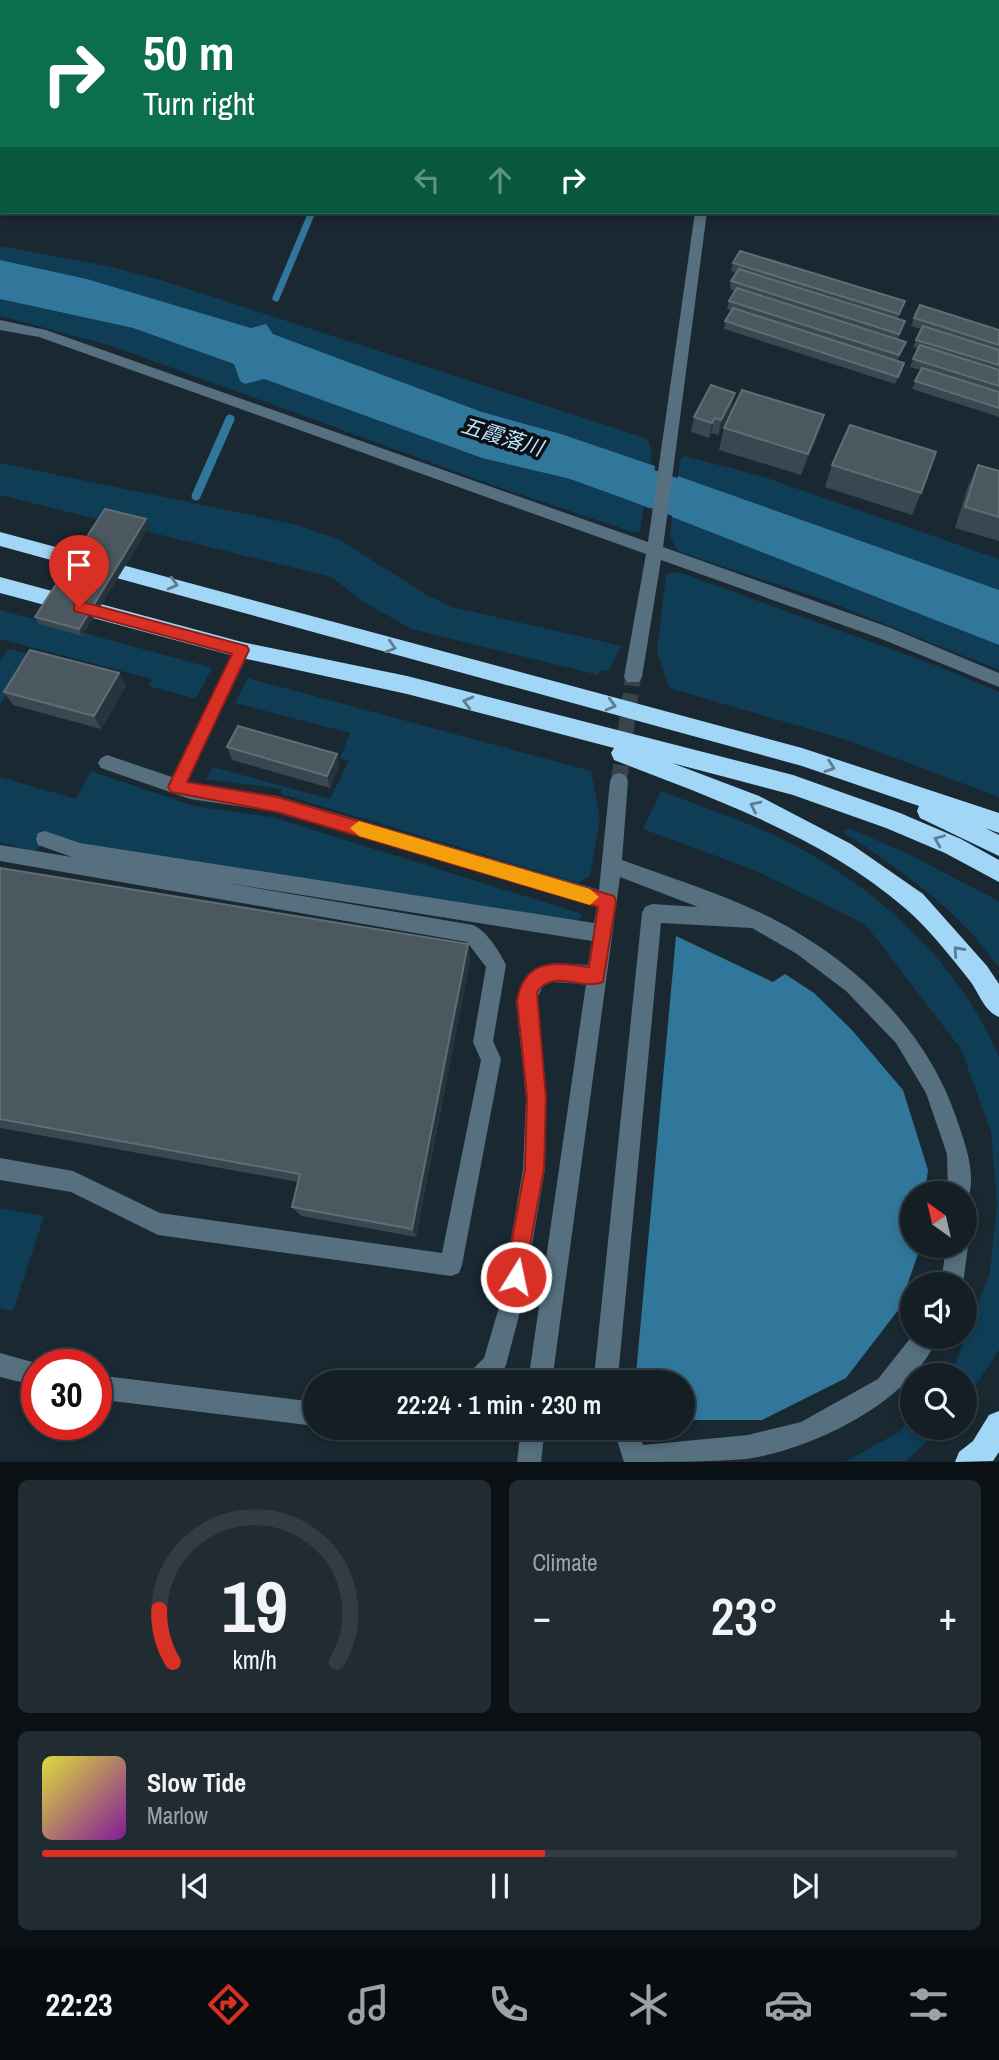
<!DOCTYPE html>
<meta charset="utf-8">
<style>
body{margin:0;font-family:"Archivo Narrow","Noto Sans JP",sans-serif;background:#212b32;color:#f1f3f6;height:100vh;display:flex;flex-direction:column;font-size:26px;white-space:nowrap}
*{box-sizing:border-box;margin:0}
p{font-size:23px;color:#9da2a7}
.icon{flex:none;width:38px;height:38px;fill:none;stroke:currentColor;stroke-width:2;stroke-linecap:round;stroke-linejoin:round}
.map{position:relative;height:1462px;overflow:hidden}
.side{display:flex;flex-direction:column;gap:18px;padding:18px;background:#0b1014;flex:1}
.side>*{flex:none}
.guide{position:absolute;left:0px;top:0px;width:999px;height:214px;box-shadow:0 4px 10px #0003,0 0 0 2px #333c42;background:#0b6e4f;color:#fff;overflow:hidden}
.needle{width:46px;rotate:326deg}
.tools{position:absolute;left:900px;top:1181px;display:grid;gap:14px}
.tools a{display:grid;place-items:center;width:77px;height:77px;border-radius:50%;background:#141e25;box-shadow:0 4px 10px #0003,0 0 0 2px #333c42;font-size:35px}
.speed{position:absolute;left:21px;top:1349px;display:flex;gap:14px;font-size:35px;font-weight:700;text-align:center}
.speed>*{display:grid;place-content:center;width:91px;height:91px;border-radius:50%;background:#141e25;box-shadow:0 4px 10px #0003,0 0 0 2px #333c42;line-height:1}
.speed .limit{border:10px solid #d22;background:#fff;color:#111}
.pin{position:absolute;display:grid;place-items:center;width:60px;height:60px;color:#fff;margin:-72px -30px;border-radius:50% 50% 50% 0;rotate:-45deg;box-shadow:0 0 7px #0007}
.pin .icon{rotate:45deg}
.me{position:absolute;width:77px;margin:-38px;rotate:10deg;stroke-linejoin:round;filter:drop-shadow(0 0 5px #0008)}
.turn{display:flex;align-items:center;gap:24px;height:147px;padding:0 28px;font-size:32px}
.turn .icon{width:91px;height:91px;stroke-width:2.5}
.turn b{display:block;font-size:49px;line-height:60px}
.lanes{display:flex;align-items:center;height:66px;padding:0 28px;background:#0003;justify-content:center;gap:35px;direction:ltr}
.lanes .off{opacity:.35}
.big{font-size:52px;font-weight:600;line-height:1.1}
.side .tile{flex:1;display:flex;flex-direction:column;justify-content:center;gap:10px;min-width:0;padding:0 24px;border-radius:10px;background:#212b32}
.side .dial{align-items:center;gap:0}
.dial svg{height:182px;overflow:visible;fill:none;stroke:#333c42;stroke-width:7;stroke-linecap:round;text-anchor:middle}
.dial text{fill:#f1f3f6;stroke:none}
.song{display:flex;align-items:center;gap:21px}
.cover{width:84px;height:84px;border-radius:10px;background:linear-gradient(135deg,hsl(60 70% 55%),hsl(290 70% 35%))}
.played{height:7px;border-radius:4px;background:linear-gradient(90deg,#d93025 55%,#333c42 55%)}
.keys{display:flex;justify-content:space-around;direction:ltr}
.heat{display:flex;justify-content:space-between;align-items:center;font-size:38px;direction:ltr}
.side .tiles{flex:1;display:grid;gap:18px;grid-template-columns:1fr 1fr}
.tile:last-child{grid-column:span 2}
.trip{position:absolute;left:303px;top:1370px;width:392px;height:70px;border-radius:35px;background:#141e25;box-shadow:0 4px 10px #0003,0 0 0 2px #333c42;font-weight:600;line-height:70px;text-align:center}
.tabs{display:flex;height:112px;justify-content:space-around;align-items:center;background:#080c0f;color:#9da2a7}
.tabs .icon{width:49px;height:49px}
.tabs .selected{color:#d93025}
.tabs b{font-size:32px;color:#f1f3f6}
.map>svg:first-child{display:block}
.green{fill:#0e3d55}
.water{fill:#31769b}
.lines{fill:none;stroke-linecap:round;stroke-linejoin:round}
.stream-far1{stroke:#31769b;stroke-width:7}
.stream{stroke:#31769b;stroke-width:9}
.river{fill:#31769b;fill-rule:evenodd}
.minor-tunnel{stroke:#36444c;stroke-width:16;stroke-dasharray:16 8;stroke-linecap:butt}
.minor{fill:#567080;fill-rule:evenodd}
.highway{fill:#a1d6f7;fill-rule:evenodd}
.wall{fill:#3a4750}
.shaded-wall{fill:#26343d}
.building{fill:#4b5860;stroke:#616d75;stroke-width:2}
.oneway{stroke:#5d7d91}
.route{fill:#d93025;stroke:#8d1f18;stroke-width:2}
.slow{fill:#f59e0b}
.labels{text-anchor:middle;stroke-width:7;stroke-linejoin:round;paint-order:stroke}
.water-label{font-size:21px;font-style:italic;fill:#c1e4fb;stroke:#0a1014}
</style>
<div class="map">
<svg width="999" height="1462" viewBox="0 0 999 1462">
<rect width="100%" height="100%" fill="#1a2831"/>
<g class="green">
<polygon points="0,246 107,266 161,280 648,439 652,454 650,465 561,434 482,412 273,334 266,324 251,328 87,279 0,260"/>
<polygon points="0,299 133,328 234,364 240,381 264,379 482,458 583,482 644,506 640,532 636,533 498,487 112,346 0,316"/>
<polygon points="684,456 761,476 999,559 999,590 678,476 680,459"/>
<polygon points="0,463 294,524 340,540 427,595 452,607 622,646 608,671 600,670 598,675 411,629 364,602 331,577 0,495"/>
<polygon points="672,517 999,645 999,670 827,601 677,551 670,536"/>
<polygon points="679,572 940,667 999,692 999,797 847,740 669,688 657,651 666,574"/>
<polygon points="0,610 212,668 196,699 149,686 152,679 0,639"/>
<polygon points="8,649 32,654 0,705 0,661"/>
<polygon points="248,678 591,771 600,818 590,876 578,883 281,794 282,789 206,779 213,767 330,799 349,761 340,758 350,733 235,703"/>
<polygon points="91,771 194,806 272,817 582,914 577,923 70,842 50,833 35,852 0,842 0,777 76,799"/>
<path d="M 661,791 C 699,806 739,819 776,836 C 871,882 958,959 999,1057 L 999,1350 L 964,1403 L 964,1376 L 945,1375 L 955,1364 L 990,1272 L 997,1205 L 991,1132 L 961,1049 L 865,924 L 754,870 L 643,829 Z"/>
<path d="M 848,828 L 902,851 L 999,901 L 999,967 C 957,909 903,871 843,832 Z"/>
<polygon points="0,1208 44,1216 13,1311 0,1308"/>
<polygon points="912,1416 912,1428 940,1428 906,1461 846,1461 899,1432"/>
</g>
<g class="water">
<polygon points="0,260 87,279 251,328 266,324 273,334 482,412 561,434 655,466 649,508 583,482 482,458 264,379 245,384 240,381 234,364 133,328 0,299"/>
<polygon points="678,476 999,590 999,645 672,517"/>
<polygon points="676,936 773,982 785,974 814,993 851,1029 903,1090 928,1170 925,1193 912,1194 912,1246 920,1246 919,1251 899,1309 846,1378 762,1420 683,1420 682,1382 639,1382 636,1374"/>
</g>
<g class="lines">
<polyline class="stream-far1" points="276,298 312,212"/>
<polyline class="stream" points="196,496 230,419"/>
<polygon class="river" points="577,443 772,511 780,525 772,539 753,545 559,475 551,462 559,449"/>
<polyline class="minor-tunnel" points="619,781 633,677"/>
<g class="minor">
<rect x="723" y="0" width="10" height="2"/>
<polygon points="695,212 707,212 663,547 891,628 999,673 999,687 879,638 661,560 642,677 639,682 627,682 624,677 646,554 39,337 0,330 0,320 46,330 648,542"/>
<path d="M 242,643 L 248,645 L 250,650 L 187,782 L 277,796 L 599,890 L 610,781 L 613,775 L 619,773 L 625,775 L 628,781 L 622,860 C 668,877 717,892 761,913 C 847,954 923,1024 955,1114 C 964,1141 978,1174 967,1202 L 964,1203 L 964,1194 L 948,1194 L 947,1154 L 926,1093 L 896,1043 L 846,991 L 797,954 L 752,928 L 661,923 L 618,1377 L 620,1382 L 596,1382 L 594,1377 L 642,913 L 645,907 L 652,904 L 698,907 L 620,877 L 552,1382 L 528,1382 L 586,984 L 553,982 L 543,986 L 536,1000 L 546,1098 L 545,1169 L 522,1304 L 506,1365 L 502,1373 L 492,1382 L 464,1382 L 468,1374 L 484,1358 L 500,1304 L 523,1169 L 526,1098 L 516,1000 L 523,981 L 537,968 L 553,963 L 588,965 L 592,941 L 221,882 L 473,925 C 486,930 500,952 506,965 L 493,1041 L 501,1059 L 462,1265 L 459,1273 L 451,1276 L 158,1235 L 71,1192 L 0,1180 L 0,1158 L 73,1171 L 160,1213 L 442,1253 L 481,1060 L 473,1042 L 486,967 L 467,942 L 0,861 L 0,845 L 72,857 L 38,845 L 36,839 L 38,833 L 45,831 L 80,843 L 594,923 L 597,907 L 277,812 L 190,799 L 101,768 L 98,763 L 101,758 L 107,755 L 172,777 L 236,645 Z"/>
<polygon points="964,1238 968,1246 963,1284 941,1284 946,1246 964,1246"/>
<path d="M 912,1336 L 938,1337 C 911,1402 813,1449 747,1459 C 707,1462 665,1462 624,1462 L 613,1428 L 637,1428 L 643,1445 L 748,1435 L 801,1422 L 878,1379 Z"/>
<polygon points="0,1353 43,1365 37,1365 37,1386 0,1377"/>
<polygon points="96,1375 315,1402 315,1426 96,1399"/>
<polygon points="521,1428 545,1428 541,1462 517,1462"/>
</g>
<g class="highway">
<polygon points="0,532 802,748 999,813 999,833 985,828 999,835 999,856 920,818 917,811 919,806 802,766 0,546"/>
<path d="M 0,577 L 242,642 L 407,676 L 793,775 L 900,813 L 961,839 L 999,860 L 999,882 L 945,853 L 886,828 L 793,795 L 672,763 L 759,796 L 851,844 L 923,894 L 987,966 L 999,984 L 999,1017 C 984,1011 979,993 970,981 C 951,957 929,929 906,909 C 823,837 715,799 614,760 L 611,753 L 614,748 L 407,694 L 242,658 L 0,593 Z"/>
<polygon points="999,1411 999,1452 993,1461 955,1462 959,1452 973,1441 989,1415"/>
</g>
</g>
<g class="wall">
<polygon points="733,263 905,301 898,318 902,329 898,339 903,349 897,361 904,363 895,384 724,329 725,321 732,310 727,309 729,301 735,291 730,289 731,281 737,273 731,271"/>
<polygon points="914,318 999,330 999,417 912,389 921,370 910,367 918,349 913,347 921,329 911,326"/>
<polygon points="732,408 718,435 711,433 709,438 691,432 694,417"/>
<polygon points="724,428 817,437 801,475 719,450"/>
<polygon points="832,465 921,493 912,515 825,487"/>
<polygon points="978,465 999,471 999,541 955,528 968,486"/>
<polygon points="149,527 82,636 39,624 35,617"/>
<polygon points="119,673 126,686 101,729 13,705 4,692"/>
<polygon points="227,747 337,754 339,766 330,788 232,760"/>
<polygon points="0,868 468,944 470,961 416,1237 301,1216 292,1207 298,1182 0,1128"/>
</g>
<g class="shaded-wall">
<polygon points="735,393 732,408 718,435 721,420"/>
<polygon points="824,415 817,437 801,475 808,454"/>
<polygon points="715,418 711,433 709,438 712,423"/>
<polygon points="146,519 149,527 82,636 79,629"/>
<polygon points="119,673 126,686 101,729 94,716"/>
<polygon points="337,754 339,766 330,788 327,776"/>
<polygon points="468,944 470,961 416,1237 412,1229"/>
</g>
<g class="building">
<polygon points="740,251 905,301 899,314 733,263"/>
<polygon points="739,269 905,321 899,334 731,281"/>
<polygon points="737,288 906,342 899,355 729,301"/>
<polygon points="920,305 999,330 999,345 914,318"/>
<polygon points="733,308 904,363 898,377 725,321"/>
<polygon points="923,326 999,350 999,365 916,340"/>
<polygon points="920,345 999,370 999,386 913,359"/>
<polygon points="922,368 999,392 999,408 915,381"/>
<polygon points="711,385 735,393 721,420 715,418 712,423 694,417"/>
<polygon points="742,390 824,415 808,454 724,428"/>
<polygon points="850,425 936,452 921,493 832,465"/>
<polygon points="978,465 999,471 999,517 965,507"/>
<polygon points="105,509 146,519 79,629 35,617"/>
<polygon points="30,650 119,673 94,716 4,692"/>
<polygon points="238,726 337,754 327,776 227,747"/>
<polygon points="0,868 468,944 412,1229 292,1207 300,1174 0,1119"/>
</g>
<defs><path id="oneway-chevron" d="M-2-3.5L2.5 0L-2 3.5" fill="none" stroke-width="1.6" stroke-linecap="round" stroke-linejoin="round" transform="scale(1.75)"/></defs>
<g class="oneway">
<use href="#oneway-chevron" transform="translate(173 584) rotate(15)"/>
<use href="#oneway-chevron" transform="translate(391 647) rotate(16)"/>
<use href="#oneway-chevron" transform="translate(468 702) rotate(-165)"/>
<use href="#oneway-chevron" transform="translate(611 705) rotate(15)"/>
<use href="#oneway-chevron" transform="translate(830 767) rotate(19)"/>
<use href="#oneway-chevron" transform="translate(755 806) rotate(-154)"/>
<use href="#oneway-chevron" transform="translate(939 840) rotate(-157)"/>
<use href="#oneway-chevron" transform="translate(958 951) rotate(-132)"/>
</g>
<path class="route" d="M 79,601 L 247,646 L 249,650 L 187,782 L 277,797 L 614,896 L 616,902 L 603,982 C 581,991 554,968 537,992 L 546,1098 L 544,1169 L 523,1284 L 516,1287 L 508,1284 L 505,1277 L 525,1169 L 527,1098 L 517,1000 C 525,958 555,962 589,967 L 598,907 L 277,812 L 171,792 L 168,787 L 232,654 L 74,611 L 74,603 Z"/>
<polygon class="slow" points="359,821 590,889 599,897 590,905 359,836 350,828"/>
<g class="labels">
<g class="water-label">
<text transform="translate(502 437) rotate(17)" y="7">五霞落川</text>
</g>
</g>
</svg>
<div class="tools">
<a><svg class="needle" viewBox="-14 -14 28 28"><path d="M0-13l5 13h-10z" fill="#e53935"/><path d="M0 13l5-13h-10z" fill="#9da2a7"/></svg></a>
<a><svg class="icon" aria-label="sound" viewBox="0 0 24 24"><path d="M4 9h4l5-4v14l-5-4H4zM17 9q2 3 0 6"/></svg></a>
<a><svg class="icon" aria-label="search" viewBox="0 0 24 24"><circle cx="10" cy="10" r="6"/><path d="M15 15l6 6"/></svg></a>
</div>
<div class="speed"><div class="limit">30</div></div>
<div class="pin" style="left:79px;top:607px;background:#d93025"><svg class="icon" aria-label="arrive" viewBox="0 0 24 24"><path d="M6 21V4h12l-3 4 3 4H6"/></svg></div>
<svg class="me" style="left:516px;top:1277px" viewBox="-20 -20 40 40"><circle r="17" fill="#d93025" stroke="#fff" stroke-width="3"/><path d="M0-11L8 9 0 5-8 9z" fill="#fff"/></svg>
<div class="trip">22:24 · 1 min · 230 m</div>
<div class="guide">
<div class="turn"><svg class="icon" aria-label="right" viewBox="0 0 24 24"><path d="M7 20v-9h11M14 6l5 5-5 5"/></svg><div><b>50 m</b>Turn right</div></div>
<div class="lanes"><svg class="icon off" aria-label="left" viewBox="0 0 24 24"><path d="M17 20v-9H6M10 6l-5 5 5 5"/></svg><svg class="icon off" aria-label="ahead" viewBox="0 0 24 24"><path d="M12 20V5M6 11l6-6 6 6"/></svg><svg class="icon" aria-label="right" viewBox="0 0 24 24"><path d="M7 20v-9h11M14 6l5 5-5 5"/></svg></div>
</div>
</div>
<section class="side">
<div class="tiles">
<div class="tile dial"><svg viewBox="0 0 100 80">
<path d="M14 69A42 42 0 1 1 86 69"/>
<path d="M14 69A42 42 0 0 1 8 46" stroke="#d93025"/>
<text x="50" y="56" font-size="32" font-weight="700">19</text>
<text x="50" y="72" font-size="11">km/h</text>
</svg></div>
<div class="tile"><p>Climate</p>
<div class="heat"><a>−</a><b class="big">23°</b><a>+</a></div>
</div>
<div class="tile">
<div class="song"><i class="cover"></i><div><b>Slow Tide</b><p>Marlow</p></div></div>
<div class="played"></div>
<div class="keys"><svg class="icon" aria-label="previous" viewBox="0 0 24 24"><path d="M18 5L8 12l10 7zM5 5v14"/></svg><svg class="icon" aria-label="pause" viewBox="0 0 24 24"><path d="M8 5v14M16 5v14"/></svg><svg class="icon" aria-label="next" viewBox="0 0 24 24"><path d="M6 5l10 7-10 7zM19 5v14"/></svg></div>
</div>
</div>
</section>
<nav class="tabs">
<b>22:23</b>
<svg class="icon selected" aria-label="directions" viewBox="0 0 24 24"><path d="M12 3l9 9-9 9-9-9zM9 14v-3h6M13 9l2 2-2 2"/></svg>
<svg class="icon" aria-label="music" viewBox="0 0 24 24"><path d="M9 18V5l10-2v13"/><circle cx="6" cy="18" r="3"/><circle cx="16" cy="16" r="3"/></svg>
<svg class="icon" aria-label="phone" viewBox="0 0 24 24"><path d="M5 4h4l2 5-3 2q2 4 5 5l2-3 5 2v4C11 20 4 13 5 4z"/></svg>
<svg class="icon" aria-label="climate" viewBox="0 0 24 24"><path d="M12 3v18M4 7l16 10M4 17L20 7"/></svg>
<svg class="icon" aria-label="car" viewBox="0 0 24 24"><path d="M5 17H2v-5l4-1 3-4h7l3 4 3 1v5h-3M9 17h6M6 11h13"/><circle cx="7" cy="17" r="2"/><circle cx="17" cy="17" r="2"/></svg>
<svg class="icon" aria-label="filters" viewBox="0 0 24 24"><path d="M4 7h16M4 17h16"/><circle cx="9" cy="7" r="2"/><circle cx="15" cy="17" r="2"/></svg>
</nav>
